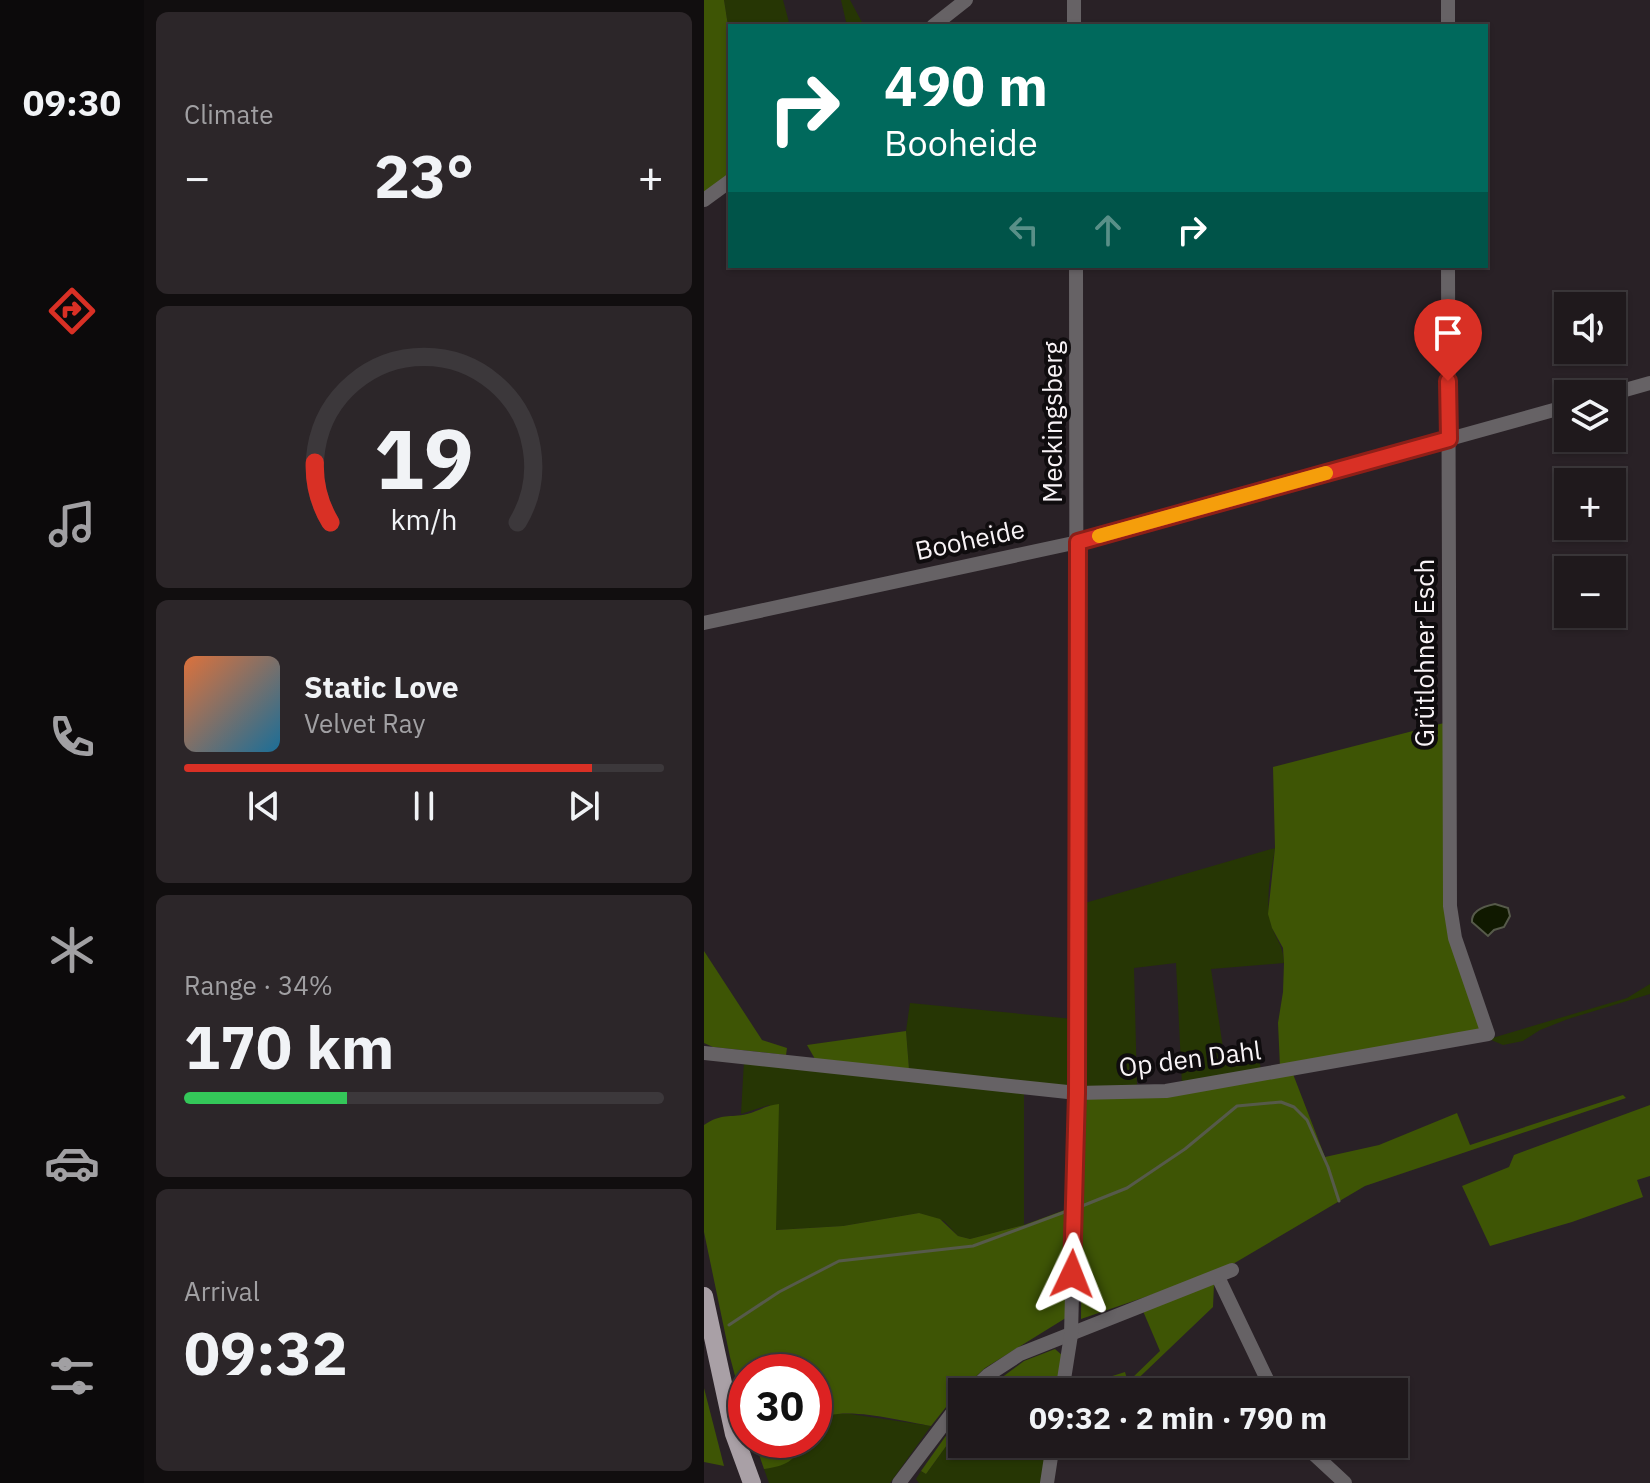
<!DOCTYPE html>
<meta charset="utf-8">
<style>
body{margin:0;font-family:"IBM Plex Sans",sans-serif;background:#2c2629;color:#f1f3f6;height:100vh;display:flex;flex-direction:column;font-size:30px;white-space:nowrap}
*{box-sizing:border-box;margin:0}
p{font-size:26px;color:#a1a0a3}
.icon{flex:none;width:44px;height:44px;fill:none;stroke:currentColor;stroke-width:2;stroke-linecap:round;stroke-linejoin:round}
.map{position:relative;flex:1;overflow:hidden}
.panel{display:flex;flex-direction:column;gap:12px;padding:12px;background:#110e0f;width:560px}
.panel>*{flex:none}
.hud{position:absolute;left:24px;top:24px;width:760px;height:244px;border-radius:0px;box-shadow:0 2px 6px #0004,0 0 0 2px #3c383b;background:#00695c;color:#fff;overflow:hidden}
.fabs{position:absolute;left:850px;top:292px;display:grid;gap:16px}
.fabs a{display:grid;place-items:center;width:72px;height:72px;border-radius:0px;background:#1f191c;box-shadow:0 2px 6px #0004,0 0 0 2px #3c383b;font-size:40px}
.speed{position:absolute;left:24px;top:1354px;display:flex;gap:16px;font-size:40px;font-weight:700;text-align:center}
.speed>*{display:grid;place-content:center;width:104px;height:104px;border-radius:50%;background:#1f191c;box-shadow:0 2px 6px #0004,0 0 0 2px #3c383b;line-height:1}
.speed .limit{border:12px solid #d22;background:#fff;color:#111}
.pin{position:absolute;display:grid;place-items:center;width:68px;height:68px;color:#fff;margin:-82px -34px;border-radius:50% 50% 50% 0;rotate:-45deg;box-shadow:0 0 8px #0007}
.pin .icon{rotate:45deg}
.me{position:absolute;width:88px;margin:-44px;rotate:2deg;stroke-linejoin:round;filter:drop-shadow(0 0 6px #0008)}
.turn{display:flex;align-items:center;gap:28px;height:168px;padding:0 24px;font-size:36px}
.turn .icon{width:104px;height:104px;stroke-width:2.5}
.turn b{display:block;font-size:56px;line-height:68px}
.lanes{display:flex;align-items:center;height:76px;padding:0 24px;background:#0003;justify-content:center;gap:40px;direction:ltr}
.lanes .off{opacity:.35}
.big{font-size:60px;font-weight:700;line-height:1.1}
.panel .card{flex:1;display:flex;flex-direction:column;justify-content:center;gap:12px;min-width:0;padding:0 28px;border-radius:12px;background:#2c2629}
.panel .dial{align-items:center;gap:0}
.dial svg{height:208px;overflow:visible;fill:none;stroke:#3c383b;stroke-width:7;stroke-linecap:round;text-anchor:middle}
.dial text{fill:#f1f3f6;stroke:none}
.song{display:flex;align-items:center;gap:24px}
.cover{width:96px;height:96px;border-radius:12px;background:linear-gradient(135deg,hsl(20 70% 55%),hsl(200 70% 35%))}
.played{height:8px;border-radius:4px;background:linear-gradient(90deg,#d93025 85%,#3c383b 85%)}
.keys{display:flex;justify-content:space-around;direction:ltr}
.heat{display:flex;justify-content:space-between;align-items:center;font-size:44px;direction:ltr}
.charge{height:12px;border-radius:6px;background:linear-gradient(90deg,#34c759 34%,#3c383b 0)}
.trip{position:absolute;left:244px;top:1378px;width:460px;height:80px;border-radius:0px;background:#1f191c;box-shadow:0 2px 6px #0004,0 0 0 2px #3c383b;font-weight:700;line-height:80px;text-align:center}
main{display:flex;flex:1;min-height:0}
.tabs{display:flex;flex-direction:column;width:144px;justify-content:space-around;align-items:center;background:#0c0a0b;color:#a1a0a3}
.tabs .icon{width:56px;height:56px}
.tabs .current{color:#d93025}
.tabs b{font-size:36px;color:#f1f3f6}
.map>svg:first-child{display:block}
.green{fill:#263604}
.forest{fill:#3e5505}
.water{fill:#101900;stroke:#565a4a;stroke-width:2}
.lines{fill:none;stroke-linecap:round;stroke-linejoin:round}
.stream{stroke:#565a4a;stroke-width:3}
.minor{stroke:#666265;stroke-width:14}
.major{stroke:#a9a0a6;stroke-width:18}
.route-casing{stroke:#8d1f18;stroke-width:20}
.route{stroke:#d93025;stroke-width:14}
.slow{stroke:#f59e0b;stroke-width:14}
.labels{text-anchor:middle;stroke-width:8;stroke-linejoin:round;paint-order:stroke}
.street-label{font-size:26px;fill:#f8f3f6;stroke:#0f0c0e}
</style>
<main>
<nav class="tabs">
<b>09:30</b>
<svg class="icon current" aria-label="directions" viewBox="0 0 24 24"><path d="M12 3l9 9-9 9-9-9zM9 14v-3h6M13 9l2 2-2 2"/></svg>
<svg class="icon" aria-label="music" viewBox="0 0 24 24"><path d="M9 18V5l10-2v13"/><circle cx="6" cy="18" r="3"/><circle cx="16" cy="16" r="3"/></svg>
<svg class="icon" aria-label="phone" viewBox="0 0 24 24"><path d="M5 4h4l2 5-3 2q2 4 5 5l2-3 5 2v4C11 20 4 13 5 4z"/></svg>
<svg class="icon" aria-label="climate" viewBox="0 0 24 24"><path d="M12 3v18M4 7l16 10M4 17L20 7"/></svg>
<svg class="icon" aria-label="car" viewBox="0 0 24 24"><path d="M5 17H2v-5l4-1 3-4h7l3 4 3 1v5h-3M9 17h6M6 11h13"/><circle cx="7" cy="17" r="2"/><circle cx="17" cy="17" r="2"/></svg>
<svg class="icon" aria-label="filters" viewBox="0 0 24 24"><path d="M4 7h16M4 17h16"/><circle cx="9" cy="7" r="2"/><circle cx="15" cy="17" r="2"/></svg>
</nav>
<section class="panel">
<div class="card"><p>Climate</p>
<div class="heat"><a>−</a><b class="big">23°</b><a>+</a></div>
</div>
<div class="card dial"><svg viewBox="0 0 100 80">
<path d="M14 69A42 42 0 1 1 86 69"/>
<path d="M14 69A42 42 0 0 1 8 46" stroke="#d93025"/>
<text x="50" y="56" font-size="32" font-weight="700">19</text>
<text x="50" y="72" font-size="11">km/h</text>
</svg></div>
<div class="card">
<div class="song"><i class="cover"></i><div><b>Static Love</b><p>Velvet Ray</p></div></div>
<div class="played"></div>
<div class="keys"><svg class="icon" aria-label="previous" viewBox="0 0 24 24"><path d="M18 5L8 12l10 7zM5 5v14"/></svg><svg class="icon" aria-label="pause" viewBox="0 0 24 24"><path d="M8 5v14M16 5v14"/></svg><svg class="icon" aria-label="next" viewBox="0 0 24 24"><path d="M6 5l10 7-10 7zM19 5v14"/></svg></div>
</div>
<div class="card"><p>Range · 34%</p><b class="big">170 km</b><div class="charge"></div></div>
<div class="card"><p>Arrival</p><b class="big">09:32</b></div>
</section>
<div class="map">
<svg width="946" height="1483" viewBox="0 0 946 1483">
<rect width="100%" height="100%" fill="#292126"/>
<g class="green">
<polygon points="20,0 79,0 86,26 26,26 26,39"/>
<polygon points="137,0 146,0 160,26 143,26"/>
<path d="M 571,848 C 567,873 560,902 568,927 C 573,942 579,944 580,963 L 507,969 L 520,1054 L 554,1050 L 557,1071 L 478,1085 L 472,963 L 430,968 L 433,1087 L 384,1088 L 378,1082 L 374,905 Z"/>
<polygon points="946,984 946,994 864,1019 836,1030 819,1041 799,1045 785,1039 923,998"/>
<polygon points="206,1003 369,1019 369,1081 362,1086 205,1069 202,1031"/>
<polygon points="40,1061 320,1091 320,1225 266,1239 254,1236 240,1221 215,1213 139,1226 71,1230 65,1105 37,1114"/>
<path d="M 129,1414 L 146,1414 L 227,1426 L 186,1483 L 65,1483 L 60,1469 C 79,1466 93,1459 99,1440 L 110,1440 L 110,1421 Z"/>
<polygon points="256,1434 258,1444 316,1444 345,1450 340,1483 215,1483 212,1479 217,1471 222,1474 248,1438"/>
</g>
<g class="forest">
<polygon points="0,0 20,0 26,39 26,175 0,195"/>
<polygon points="740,723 741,907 777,1026 772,1032 576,1067 574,1023 579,992 580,963 579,948 568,928 564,914 571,848 569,767"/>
<polygon points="0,951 58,1040 83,1048 82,1055 9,1047 0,1043"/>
<polygon points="202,1031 205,1069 111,1059 103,1045"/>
<polygon points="589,1074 621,1157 675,1145 753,1113 766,1145 919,1095 922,1098 661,1186 517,1271 377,1319 379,1103 386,1097"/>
<path d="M 75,1104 L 72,1230 L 139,1226 L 215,1213 L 236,1219 L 254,1236 L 266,1239 L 320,1225 L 366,1208 L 365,1316 L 281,1368 L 250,1397 L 227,1426 C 195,1421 137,1404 110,1421 L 110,1372 L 42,1372 L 42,1417 L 26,1357 L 0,1232 L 0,1125 C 18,1113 25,1118 43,1114 C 55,1111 62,1105 75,1104 Z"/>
<polygon points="946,1105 946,1176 933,1180 939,1197 868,1222 786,1246 758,1186 805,1167 810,1155"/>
<polygon points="510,1284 509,1307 420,1392 366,1392 367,1389 421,1372 424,1382 456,1351 439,1311"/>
<polygon points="351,1349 359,1356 354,1392 278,1392 320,1361"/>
<polygon points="0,1388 20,1466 0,1462"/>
<polygon points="258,1413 258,1434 248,1438 222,1474 217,1471"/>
<path d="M 50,1440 L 99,1440 C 93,1461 81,1466 60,1469 Z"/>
</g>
<path class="water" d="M 791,904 L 804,908 L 806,916 L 800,927 L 790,930 L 784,936 L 768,922 C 767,910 781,906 791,904 Z"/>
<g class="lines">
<g class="stream">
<polyline points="378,1206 423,1188 481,1149 533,1106 577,1102 590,1107 603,1120 624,1167 635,1201"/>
<polyline points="25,1325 75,1292 135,1261 269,1246 366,1210"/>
</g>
<g class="minor">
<polyline points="370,0 370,26"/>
<polyline points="744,0 744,26"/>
<polyline points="229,26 262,0"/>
<polyline points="0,200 26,181"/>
<polyline points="907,394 946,383"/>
<polyline points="0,623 374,542 864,406"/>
<polyline points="0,1053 373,1093 462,1091 784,1034 751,938 746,906 744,266"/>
<polyline points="514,1277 569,1392"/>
<polyline points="266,1392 284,1375 316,1354 528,1270"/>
<polyline points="358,1392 367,1335 373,1093 372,266"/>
<polyline points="599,1444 641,1483"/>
<polyline points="195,1483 258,1400"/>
<polyline points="343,1483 349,1444"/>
</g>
<polyline class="major" points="0,1296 30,1434 48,1483"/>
</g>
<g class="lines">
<g class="route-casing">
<polyline id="route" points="368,1274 373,1093 374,542 745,439 744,381"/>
</g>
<use href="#route" class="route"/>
<polyline class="slow" points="395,536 622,473"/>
</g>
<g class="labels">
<g class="street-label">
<text transform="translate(349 422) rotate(-90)" y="9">Meckingsberg</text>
<text transform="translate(266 540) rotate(-12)" y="9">Booheide</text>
<text transform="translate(721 653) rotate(-90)" y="9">Grütlohner Esch</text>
<text transform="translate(486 1059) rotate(-7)" y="9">Op den Dahl</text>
</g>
</g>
</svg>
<div class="fabs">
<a><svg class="icon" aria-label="sound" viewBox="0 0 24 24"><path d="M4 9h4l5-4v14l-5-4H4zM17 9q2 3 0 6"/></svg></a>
<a><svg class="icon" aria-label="layers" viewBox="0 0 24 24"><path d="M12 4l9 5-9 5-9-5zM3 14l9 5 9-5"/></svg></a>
<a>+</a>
<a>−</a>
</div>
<div class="speed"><div class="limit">30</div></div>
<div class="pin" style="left:744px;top:381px;background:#d93025"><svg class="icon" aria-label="arrive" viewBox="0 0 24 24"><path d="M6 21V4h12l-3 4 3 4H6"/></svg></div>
<svg class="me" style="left:368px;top:1274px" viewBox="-20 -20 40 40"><path d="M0-17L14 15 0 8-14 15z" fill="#d93025" stroke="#fff" stroke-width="4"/></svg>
<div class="trip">09:32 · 2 min · 790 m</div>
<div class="hud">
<div class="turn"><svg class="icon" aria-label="right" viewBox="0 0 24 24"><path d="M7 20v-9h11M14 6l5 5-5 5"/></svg><div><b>490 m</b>Booheide</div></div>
<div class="lanes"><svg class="icon off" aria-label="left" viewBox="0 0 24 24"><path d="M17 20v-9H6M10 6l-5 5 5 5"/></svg><svg class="icon off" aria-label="ahead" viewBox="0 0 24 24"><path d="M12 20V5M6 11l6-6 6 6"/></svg><svg class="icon" aria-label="right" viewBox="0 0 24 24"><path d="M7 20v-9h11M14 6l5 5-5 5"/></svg></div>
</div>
</div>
</main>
